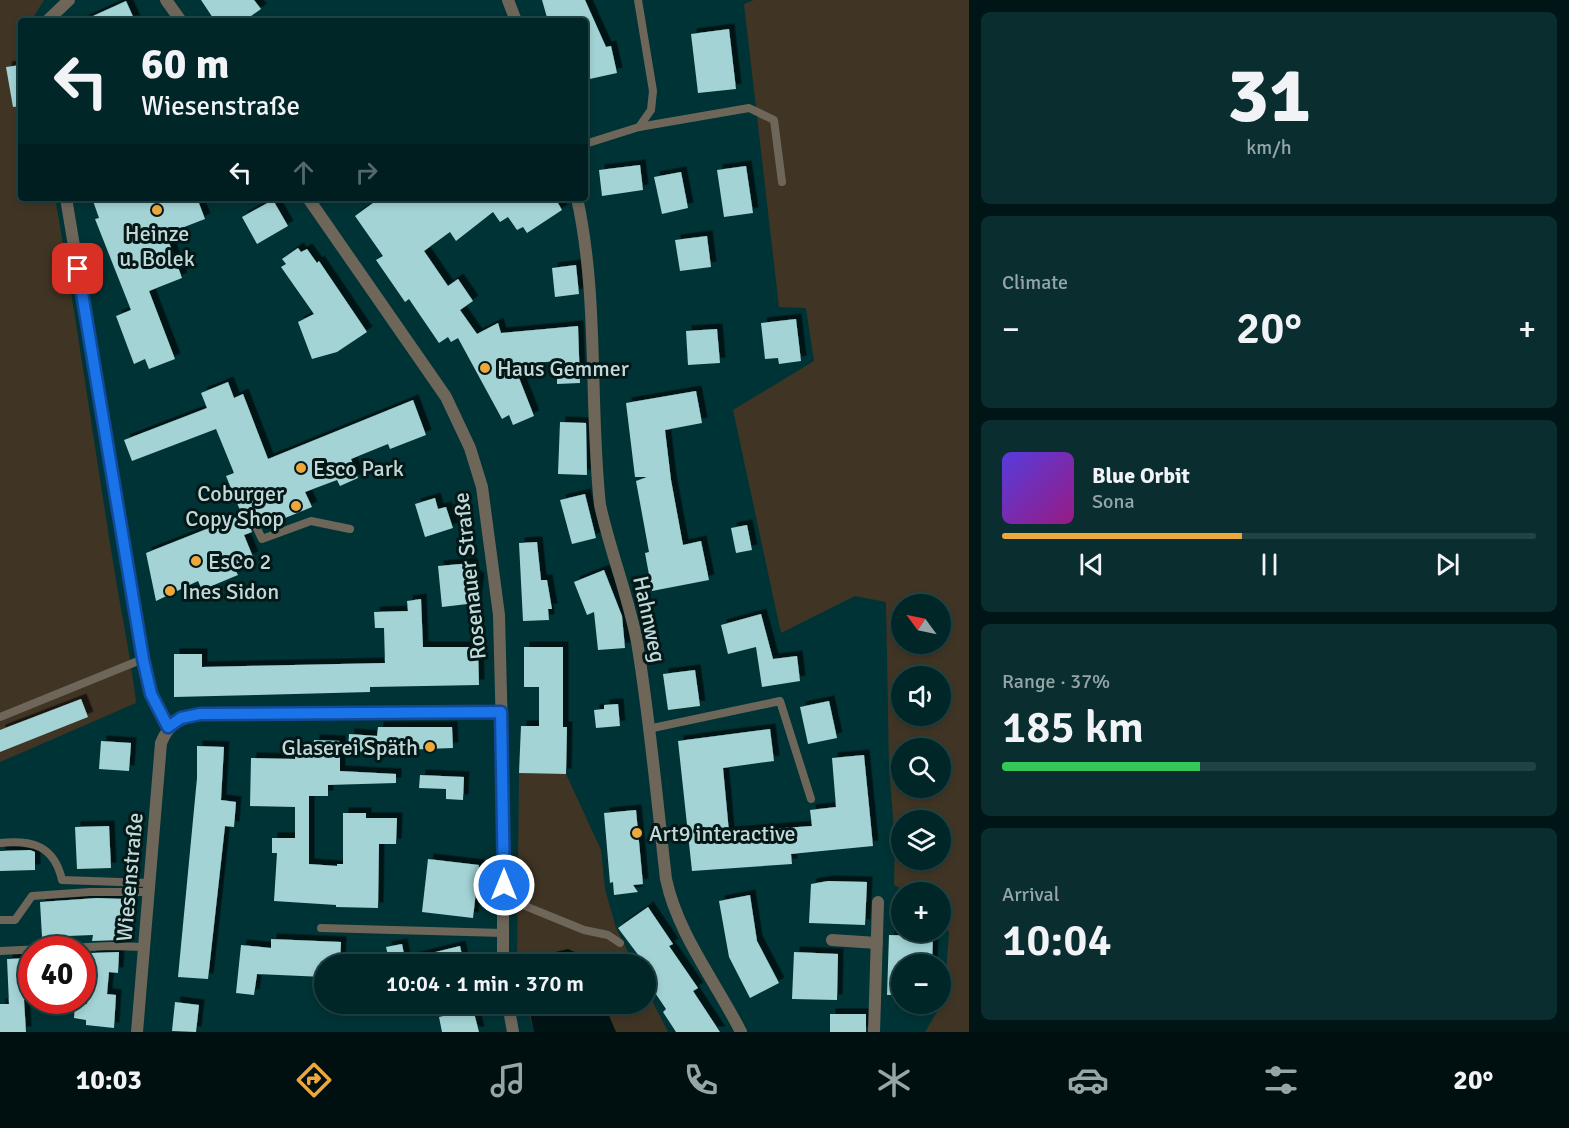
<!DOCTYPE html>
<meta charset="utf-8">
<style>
body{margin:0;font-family:Signika,sans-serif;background:#0a2e30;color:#f1f3f6;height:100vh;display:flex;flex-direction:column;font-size:22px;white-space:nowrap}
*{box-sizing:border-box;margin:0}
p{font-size:20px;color:#95a5a8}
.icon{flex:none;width:33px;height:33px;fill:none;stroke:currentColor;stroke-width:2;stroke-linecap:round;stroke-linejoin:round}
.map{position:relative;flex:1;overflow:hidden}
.details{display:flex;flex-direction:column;gap:12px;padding:12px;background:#001516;width:600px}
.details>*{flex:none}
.hud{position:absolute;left:18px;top:18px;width:570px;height:183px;border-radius:6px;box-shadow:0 3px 9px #0003,0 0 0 2px #224345;background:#002628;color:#f1f3f6;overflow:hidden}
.needle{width:39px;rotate:303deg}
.buttons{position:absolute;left:891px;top:594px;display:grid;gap:12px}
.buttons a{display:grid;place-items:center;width:60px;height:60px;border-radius:50%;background:#002628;box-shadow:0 3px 9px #0003,0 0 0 2px #224345;font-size:30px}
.speed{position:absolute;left:18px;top:936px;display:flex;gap:12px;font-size:30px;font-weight:700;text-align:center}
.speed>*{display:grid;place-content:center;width:78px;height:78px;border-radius:50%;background:#002628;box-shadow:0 3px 9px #0003,0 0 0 2px #224345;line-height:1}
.speed .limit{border:9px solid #d22;background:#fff;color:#111}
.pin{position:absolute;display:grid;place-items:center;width:51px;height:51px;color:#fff;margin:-26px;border-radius:12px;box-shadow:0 3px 9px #0006}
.me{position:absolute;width:66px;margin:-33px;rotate:0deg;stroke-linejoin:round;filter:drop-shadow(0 0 4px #0008)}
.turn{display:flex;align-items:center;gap:21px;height:126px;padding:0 24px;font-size:27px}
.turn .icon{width:78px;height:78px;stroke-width:2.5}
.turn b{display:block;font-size:42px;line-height:51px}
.lanes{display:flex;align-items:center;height:57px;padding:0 24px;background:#0003;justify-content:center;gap:30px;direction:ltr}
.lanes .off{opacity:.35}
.big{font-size:45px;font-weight:600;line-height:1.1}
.details .card{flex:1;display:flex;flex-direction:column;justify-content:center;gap:9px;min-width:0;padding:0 21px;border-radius:9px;background:#0a2e30}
.details .dial{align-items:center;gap:0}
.dial b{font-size:78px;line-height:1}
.song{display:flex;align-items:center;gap:18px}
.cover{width:72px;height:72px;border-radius:9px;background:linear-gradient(135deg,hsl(250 70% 55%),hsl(310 70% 35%))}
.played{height:6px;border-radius:3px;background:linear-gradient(90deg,#eda83c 45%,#224345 45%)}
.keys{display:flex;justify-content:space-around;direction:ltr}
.heat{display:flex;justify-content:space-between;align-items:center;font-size:33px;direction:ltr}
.charge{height:9px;border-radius:4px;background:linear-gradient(90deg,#34c759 37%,#224345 0)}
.trip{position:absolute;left:314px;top:954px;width:342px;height:60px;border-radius:30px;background:#002628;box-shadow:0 3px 9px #0003,0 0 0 2px #224345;font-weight:600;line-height:60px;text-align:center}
.dock{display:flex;height:96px;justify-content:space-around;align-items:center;background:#000f10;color:#95a5a8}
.dock .icon{width:42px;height:42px}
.dock .active{color:#eda83c}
.dock b{font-size:27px;color:#f1f3f6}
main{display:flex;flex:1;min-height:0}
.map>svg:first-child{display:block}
.green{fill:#403525;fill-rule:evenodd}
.water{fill:#001415}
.building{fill:#a3d3d5;filter:url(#shadow)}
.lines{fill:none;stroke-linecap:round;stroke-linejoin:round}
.service{stroke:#6f665a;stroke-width:8}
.minor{stroke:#6f665a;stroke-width:12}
.tertiary{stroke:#6f665a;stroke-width:12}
.route-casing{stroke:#114b97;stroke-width:15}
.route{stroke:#1a73e8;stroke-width:10}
.poi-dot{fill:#eda83c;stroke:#051818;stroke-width:2}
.labels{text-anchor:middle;stroke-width:6;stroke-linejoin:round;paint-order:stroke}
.poi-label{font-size:22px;fill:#c2d9da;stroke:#051818;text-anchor:start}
.street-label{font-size:22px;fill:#c2d9da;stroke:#051818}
</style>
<main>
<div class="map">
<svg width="969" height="1032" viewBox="0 0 969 1032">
<defs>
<filter id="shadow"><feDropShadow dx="5.5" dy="-5.5" stdDeviation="0" flood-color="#0009"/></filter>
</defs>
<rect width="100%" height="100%" fill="#003335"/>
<g class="green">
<path d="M 0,0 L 44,0 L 31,21 L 21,21 L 21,198 L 55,198 C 77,321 94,445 114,568 C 121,613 131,657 136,703 L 0,762 Z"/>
<path d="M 754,0 L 969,0 L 969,1032 L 925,1032 L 944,1000 L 949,932 L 941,921 L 940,892 L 908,892 L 894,885 L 895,843 L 889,767 L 886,602 L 855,596 L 781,633 L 733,410 L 814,361 L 806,308 L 779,307 L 744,4 ZM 902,604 L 940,604 L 940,644 L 902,644 ZM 902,676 L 940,676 L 940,716 L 902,716 ZM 902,748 L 940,748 L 940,788 L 902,788 ZM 902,820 L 940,820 L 940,860 L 902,860 Z"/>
<polygon points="519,773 566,774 601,850 605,889 616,928 634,964 517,964"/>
<polygon points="645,987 668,1032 534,1032 526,1004 645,1004"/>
</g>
<g class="water">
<polygon points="568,949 579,954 587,964 533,964 551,953"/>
<polygon points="528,1004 604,1004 616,1032 534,1032"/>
</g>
<g class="building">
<polygon points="201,0 254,0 261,9 244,21 215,21"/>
<polygon points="542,0 585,0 606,47 611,46 617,73 585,80 585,21 548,21"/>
<polygon points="126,1 135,21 82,21"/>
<polygon points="729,29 736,89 698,93 691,34"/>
<polygon points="21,65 21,106 13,107 6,67"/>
<polygon points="640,165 643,190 602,196 599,170"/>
<polygon points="746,166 753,213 724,217 717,170"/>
<polygon points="681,172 688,208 662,214 654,177"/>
<polygon points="92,198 197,198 205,219 166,234 182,278 149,291 175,359 149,369 145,359 134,364 116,316 131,310 95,219 99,218"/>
<polygon points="380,198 555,198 562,210 527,233 523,227 517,230 508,217 500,222 493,212 456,241 450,232 424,251 448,286 458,279 473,301 460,310 477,334 498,323 501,333 578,326 580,383 557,384 557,361 514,365 534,416 513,425 509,415 502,419 458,338 451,342 448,337 439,343 409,299 405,302 376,260 383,256 355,216"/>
<polygon points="273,200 288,226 257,244 242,217"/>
<polygon points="707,236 711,267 680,271 675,240"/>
<polygon points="298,248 301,252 307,249 317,263 319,261 367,332 337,352 312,359 298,322 314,314 281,267 286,264 282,259"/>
<polygon points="576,265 579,294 555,297 552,268"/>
<polygon points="796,319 801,361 779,364 778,358 765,359 761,323"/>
<polygon points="717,329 720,363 688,365 686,331"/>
<polygon points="228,382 234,398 243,394 268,459 413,400 426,435 390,449 388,444 351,459 358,478 340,486 337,480 305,492 312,507 263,527 258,517 251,517 248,522 252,532 244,535 253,557 233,565 238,575 202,590 198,581 156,601 146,553 242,515 226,476 234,473 216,429 132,461 124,440 207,408 201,393"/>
<polygon points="696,391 702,423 665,430 671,480 683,545 701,541 709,580 652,591 645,553 649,552 636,481 647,477 635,477 626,403"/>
<polygon points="560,422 586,423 587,475 558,474"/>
<polygon points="585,494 596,538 572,544 560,500"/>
<polygon points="435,498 438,509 446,507 453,528 425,537 415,504"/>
<polygon points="747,525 752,550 736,553 731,528"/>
<polygon points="537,542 541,580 547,580 552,609 548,609 549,620 523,621 519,543"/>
<polygon points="472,563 474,575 479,579 476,603 442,607 438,566"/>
<polygon points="604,570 622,616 625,648 598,650 594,612 587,615 574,582"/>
<polygon points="421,599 423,647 478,647 479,685 370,687 370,692 174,697 174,654 202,654 202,667 385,663 384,628 375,628 374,612 408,611 407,601"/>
<polygon points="761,614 773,659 797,656 800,681 762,687 756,647 728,654 721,625"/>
<polygon points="524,647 563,647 563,727 567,727 566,774 519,773 521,726 539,726 539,687 524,687"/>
<polygon points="695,670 700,706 668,710 663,674"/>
<polygon points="81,699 88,717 0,752 0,730"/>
<polygon points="829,701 837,738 808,744 800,707"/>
<polygon points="618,704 620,726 596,728 594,710 604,709 604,705"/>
<polygon points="378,727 452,727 453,748 348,752 349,734 377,736"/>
<polygon points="770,729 774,761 723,768 729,832 812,826 810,810 836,807 832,758 864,755 873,846 791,854 792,864 692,871 678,741"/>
<polygon points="314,740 340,741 340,771 396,774 396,783 328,785 328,796 309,796 309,864 337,866 337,864 343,864 343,813 366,813 366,818 397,818 396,844 379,844 378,908 336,907 336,905 274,901 277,853 272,853 272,838 295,838 295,807 250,806 251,758 295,759 295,752 313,752"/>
<polygon points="101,741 131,743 129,771 99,769"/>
<polygon points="197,746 224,747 221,800 236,802 234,827 225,826 208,979 178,977 197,778"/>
<polygon points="420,775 464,777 463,800 446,799 446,789 419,788"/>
<polygon points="636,810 643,884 633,885 638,892 614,895 613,882 610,883 604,813"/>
<polygon points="109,826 111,868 77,869 75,827"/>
<polygon points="30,850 35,852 35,870 0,871 0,851"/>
<polygon points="428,859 479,865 473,918 422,912"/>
<polygon points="828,881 867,882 865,925 809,923 811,884"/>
<polygon points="750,895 757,941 779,983 750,998 729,957 719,901"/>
<polygon points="97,898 125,899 120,940 92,941 93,935 42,937 40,902"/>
<polygon points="648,907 673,944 669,946 698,988 693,991 720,1032 676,1032 663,1012 666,1009 645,978 645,964 618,928"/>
<polygon points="889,935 933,936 932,964 902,964 902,995 887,995"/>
<polygon points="271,939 341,942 340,964 324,964 324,977 257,974 254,995 236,993 241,945 271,948"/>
<polygon points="402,944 406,964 390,964 386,947"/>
<polygon points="460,946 464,964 408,964 407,959"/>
<polygon points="119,952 118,973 109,972 107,994 116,995 114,1028 86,1025 86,1020 74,1018 75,1003 87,1004 91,953"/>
<polygon points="794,952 838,954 837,1000 792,999"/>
<polygon points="32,958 32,1000 24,1000 26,1032 0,1032 0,1004 9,1004 7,959"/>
<polygon points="175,1002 199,1005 196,1032 172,1031"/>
<polygon points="473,1009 479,1032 442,1032 439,1017"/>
<rect x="830" y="1014" width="36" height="18"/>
</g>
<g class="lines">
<g class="service">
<polyline points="638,0 653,91 651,110 639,127"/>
<polyline points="585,144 639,127 749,108 774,120 782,182"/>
<polyline points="254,522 262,539 311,521 350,529"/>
<polyline points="0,717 143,659"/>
<polyline points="648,729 780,701 811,799"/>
<path d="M 0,843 C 32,840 54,845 62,880 L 150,883"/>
<polyline points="503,897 584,930 608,935 620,943"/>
<polyline points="0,920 15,920 32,896 90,892 149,892"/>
<polyline points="321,928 503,933"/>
<polyline points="0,951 110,946 145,947"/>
</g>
<g class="minor">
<polyline points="508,0 516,21"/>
<polyline points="47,21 69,0"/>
<polyline points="66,198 143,659 151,694 168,727"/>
<path d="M 577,198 C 599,298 589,403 600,505 C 610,551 628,595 637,642 C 650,720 657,801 666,879 C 678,935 716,982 741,1032"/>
<polyline points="832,940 877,943"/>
<path d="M 137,1032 L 161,743 C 169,723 179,719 200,714 L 501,712"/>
<polyline points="874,1032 878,902"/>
</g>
<g class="tertiary">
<polyline points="166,0 181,21"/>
<polyline points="308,198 446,397 470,448 482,487 499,615 503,772 503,964"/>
<polyline points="508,1004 513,1032"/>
</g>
</g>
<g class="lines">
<g class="route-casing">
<polyline id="route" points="78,269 143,659 151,694 168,727 181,718 200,714 501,712 504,885"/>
</g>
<use href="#route" class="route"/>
</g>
<g class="poi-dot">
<circle cx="157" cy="210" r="6"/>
<circle cx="485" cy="368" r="6"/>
<circle cx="301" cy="468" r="6"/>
<circle cx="296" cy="506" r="6"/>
<circle cx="196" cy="561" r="6"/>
<circle cx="170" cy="591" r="6"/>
<circle cx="430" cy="747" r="6"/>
<circle cx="637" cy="833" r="6"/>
</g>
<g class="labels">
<g class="poi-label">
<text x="157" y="241" text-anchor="middle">Heinze<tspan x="157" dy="25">u. Bolek</tspan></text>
<text x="497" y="376">Haus Gemmer</text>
<text x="313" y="476">Esco Park</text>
<text x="284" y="501" text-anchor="end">Coburger<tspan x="284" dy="25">Copy Shop</tspan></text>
<text x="208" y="569">EsCo 2</text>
<text x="182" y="599">Ines Sidon</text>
<text x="418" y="755" text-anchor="end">Glaserei Späth</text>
<text x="649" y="841">Art9 interactive</text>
</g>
<g class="street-label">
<text transform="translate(469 576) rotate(-96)" y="8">Rosenauer Straße</text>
<text transform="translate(650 619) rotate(78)" y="8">Hahnweg</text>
<text transform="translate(129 877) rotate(-85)" y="8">Wiesenstraße</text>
</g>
</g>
</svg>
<div class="buttons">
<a><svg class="needle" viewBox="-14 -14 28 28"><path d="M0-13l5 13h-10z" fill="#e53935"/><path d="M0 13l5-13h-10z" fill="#95a5a8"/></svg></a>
<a><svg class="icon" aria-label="sound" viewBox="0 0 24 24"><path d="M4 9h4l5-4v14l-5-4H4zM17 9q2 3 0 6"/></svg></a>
<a><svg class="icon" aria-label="search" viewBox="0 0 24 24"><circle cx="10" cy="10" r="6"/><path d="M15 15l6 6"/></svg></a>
<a><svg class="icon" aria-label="layers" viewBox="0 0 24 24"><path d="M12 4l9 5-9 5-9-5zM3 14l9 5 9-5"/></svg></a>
<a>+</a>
<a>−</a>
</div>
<div class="speed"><div class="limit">40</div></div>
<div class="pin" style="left:78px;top:269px;background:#d93025"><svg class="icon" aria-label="arrive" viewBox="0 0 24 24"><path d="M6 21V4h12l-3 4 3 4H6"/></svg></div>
<svg class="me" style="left:504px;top:885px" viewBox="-20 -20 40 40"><circle r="17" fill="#1a73e8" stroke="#fff" stroke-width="3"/><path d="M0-11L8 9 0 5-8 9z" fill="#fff"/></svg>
<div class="trip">10:04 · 1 min · 370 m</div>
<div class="hud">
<div class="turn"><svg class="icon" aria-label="left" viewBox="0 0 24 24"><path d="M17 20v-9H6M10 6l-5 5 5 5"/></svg><div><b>60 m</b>Wiesenstraße</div></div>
<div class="lanes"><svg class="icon" aria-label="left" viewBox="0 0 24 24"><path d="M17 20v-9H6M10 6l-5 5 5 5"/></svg><svg class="icon off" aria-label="ahead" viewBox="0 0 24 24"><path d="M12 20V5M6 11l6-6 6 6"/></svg><svg class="icon off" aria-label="right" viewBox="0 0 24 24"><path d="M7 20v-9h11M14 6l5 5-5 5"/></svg></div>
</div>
</div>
<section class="details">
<div class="card dial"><b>31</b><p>km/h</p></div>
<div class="card"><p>Climate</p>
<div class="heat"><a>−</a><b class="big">20°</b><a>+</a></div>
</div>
<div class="card">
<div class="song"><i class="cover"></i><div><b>Blue Orbit</b><p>Sona</p></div></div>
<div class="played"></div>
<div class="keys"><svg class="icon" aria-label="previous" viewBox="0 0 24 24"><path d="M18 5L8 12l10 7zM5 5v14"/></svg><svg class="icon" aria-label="pause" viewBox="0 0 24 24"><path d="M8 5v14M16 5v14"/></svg><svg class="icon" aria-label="next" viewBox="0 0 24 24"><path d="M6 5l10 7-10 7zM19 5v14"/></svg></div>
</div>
<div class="card"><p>Range · 37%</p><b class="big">185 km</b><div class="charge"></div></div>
<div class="card"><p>Arrival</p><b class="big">10:04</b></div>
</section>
</main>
<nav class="dock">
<b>10:03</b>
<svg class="icon active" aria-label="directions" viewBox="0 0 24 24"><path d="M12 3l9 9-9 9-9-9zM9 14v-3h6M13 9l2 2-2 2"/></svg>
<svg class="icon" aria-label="music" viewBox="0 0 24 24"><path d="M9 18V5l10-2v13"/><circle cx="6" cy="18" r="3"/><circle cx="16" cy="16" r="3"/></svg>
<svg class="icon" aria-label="phone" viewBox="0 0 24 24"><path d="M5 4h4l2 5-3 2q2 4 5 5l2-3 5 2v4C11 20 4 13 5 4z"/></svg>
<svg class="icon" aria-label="climate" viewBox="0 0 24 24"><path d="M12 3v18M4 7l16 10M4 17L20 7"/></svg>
<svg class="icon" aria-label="car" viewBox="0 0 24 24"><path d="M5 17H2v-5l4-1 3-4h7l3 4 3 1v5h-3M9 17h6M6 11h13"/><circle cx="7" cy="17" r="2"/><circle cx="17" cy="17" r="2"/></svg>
<svg class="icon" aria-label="filters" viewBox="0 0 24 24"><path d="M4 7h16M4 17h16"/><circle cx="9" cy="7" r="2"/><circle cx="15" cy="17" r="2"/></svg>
<b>20°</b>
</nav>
